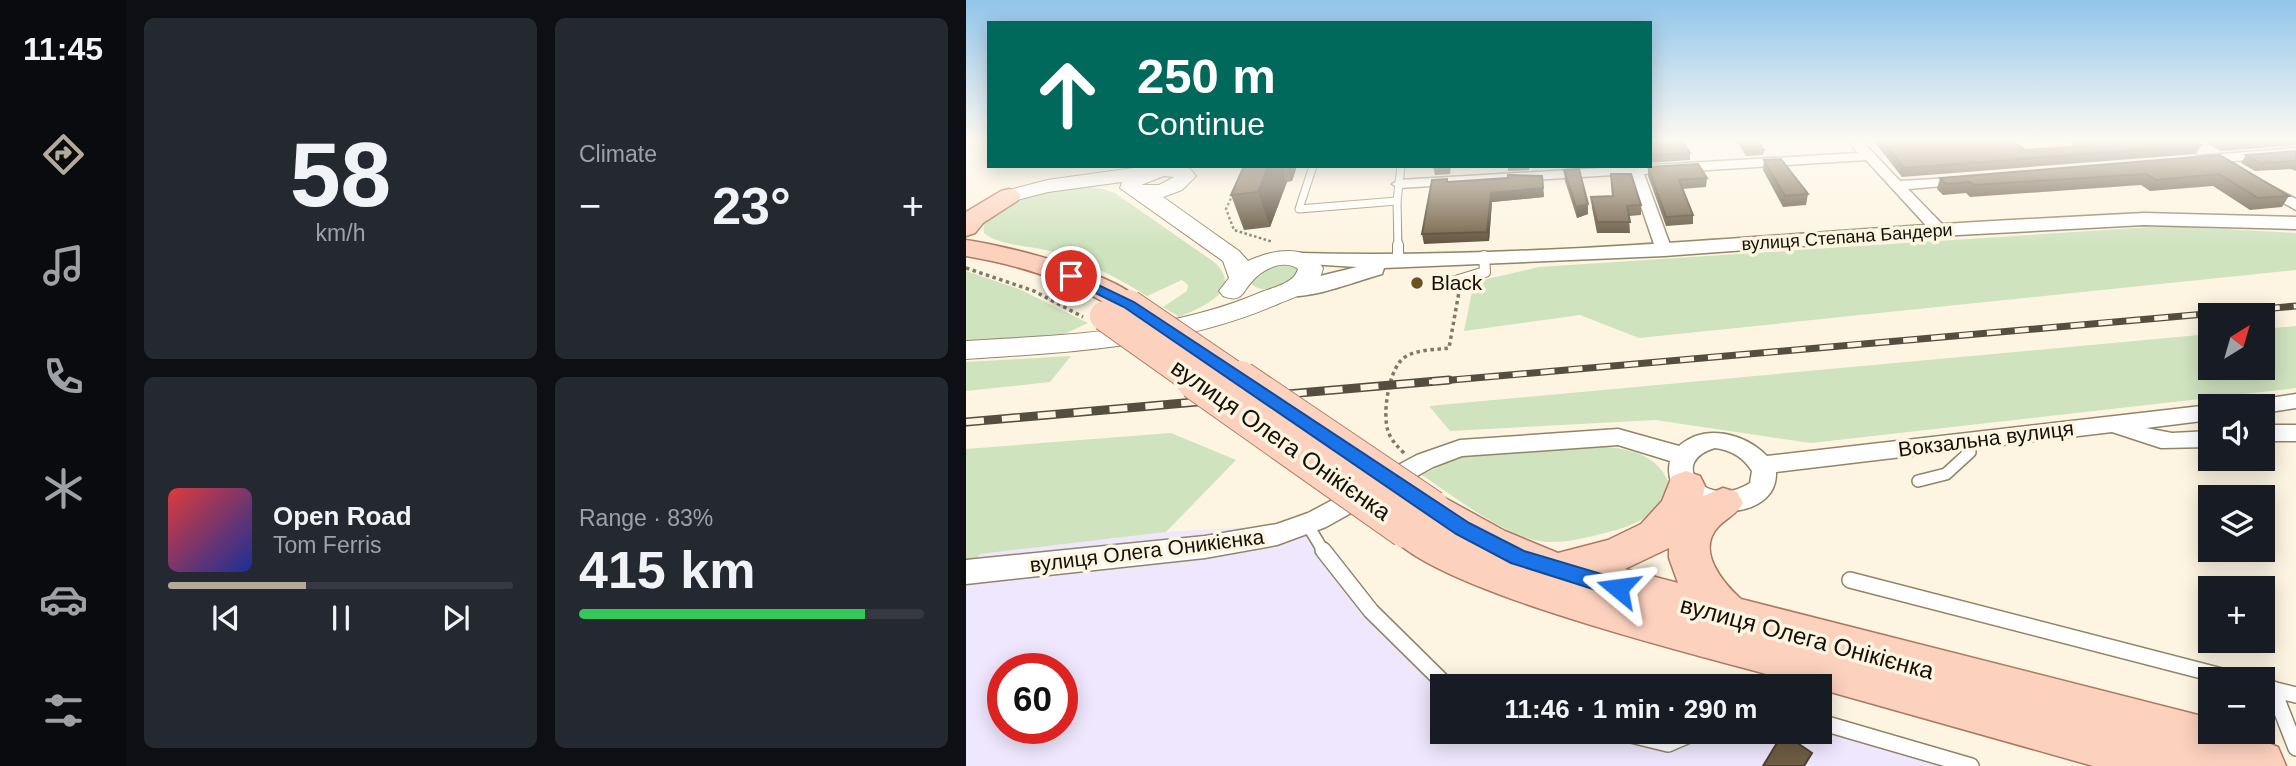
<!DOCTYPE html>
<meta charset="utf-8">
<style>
body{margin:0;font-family:Helvetica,sans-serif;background:#242831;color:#f1f3f6;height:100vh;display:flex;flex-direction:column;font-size:26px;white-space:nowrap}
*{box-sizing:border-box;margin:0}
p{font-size:23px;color:#9ea1a6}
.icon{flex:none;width:38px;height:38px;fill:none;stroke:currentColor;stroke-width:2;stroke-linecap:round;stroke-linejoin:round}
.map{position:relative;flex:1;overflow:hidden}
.details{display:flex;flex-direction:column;gap:18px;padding:18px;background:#0d0f14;width:840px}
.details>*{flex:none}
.guide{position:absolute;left:21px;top:21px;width:665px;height:147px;border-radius:0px;box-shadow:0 4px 18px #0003;background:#00695c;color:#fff;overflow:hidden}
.needle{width:46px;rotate:37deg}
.fabs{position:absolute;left:1232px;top:303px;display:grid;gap:14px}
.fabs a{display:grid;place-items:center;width:77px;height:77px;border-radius:0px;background:#171b24;box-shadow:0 4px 18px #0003;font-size:35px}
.speed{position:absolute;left:21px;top:653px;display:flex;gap:14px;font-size:35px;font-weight:700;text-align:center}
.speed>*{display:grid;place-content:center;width:91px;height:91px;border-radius:50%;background:#171b24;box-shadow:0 4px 18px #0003;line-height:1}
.speed .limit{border:10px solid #d22;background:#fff;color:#111}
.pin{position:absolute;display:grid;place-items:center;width:60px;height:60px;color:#fff;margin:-30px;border:4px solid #fff;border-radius:50%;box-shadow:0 2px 7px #0007}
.me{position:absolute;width:77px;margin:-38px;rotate:286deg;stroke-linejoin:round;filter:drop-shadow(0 0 5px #0008)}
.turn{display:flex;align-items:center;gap:24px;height:147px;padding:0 35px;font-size:32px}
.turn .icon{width:91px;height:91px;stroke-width:2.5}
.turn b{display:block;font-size:49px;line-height:60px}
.big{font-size:52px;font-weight:700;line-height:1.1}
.details .card{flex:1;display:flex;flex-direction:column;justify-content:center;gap:10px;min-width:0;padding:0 24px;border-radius:10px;background:#242831}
.details .dial{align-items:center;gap:0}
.dial b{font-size:91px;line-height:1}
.song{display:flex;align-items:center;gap:21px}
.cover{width:84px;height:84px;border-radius:10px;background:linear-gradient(135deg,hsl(0 70% 55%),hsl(230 70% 35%))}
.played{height:7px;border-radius:4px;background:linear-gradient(90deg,#b4aa97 40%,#363941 40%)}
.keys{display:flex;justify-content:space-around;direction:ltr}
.heat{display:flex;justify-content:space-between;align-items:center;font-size:38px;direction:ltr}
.charge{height:10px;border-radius:5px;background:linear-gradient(90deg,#34c759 83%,#363941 0)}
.details .tiles{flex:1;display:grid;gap:18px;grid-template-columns:repeat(2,1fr)}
.trip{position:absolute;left:464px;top:674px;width:402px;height:70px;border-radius:0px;background:#171b24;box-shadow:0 4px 18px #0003;font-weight:700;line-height:70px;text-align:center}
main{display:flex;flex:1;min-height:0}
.tab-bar{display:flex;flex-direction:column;width:126px;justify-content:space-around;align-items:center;background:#090b0e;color:#9ea1a6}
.tab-bar .icon{width:49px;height:49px}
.tab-bar .on{color:#b4aa97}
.tab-bar b{font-size:32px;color:#f1f3f6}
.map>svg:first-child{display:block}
.industrial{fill:#eee7fd;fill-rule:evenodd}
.green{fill:#cfe3bf}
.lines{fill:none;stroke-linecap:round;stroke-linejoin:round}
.service-far3-casing{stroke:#918567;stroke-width:9}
.service-far2-casing{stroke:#918567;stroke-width:12}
.service-far1-casing{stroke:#918567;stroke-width:14}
.service-casing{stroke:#918567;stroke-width:18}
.minor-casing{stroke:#918567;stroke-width:3}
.tertiary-casing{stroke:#918567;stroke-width:3}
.secondary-casing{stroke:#918567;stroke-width:2}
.primary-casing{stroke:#aa7a62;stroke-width:3}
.path-far1{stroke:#7f796a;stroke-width:2.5;stroke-dasharray:2.5 2.5;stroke-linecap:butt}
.path{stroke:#7f796a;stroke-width:3.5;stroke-dasharray:3.5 3.5;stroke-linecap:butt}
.service-far3{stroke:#fff;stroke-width:7}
.service-far2{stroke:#fff;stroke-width:10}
.service-far1{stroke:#fff;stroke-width:11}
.service{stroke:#fff;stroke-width:15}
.minor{fill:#fff;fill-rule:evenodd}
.tertiary{fill:#fff;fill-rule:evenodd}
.secondary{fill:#fff;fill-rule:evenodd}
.primary{fill:#fcd1be;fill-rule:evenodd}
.rail-far1-casing{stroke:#544e41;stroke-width:7}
.rail-casing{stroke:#544e41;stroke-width:9}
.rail-far1{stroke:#fdf5e1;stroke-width:4.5;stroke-dasharray:14;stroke-linecap:butt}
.rail{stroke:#fdf5e1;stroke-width:6;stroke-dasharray:18;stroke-linecap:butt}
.primary-bridge-far1-casing{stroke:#aa7a62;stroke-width:32;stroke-linecap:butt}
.primary-bridge-casing{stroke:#aa7a62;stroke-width:40;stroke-linecap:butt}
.primary-bridge-far1{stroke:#fcd1be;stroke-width:30}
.primary-bridge{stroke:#fcd1be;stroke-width:38}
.wall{fill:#5f503a}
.shaded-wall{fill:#4e4130}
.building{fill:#6f5d44;stroke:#4e4130;stroke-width:2}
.route{fill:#1a73e8;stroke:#114b97;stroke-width:2}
.poi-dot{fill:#6a5122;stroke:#fdf5e1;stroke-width:2.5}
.labels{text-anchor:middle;stroke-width:7;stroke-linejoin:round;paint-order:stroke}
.far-street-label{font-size:18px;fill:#161106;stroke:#fdf5e1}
.poi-label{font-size:21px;fill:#161106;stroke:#fdf5e1;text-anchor:start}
.street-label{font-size:21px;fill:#161106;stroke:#fdf5e1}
.near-street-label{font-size:24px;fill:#161106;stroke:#fdf5e1}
</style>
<main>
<nav class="tab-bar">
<b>11:45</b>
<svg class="icon on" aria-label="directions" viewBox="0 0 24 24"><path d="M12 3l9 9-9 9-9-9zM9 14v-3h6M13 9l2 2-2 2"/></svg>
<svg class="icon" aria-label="music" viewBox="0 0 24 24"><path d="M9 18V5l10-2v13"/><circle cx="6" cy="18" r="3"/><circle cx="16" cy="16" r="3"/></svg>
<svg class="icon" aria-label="phone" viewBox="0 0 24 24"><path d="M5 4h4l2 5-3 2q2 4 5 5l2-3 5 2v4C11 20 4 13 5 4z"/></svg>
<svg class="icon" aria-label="climate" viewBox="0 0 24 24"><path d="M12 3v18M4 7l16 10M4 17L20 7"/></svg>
<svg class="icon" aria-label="car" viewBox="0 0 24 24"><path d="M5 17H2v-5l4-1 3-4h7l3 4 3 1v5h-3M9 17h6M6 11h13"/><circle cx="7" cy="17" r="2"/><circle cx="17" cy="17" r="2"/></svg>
<svg class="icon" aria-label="filters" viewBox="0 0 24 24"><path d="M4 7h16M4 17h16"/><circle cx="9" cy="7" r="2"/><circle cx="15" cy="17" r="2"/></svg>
</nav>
<section class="details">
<div class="tiles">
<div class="card dial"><b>58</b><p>km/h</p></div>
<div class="card"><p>Climate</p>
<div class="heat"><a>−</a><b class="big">23°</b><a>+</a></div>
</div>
<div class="card">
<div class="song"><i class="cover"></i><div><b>Open Road</b><p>Tom Ferris</p></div></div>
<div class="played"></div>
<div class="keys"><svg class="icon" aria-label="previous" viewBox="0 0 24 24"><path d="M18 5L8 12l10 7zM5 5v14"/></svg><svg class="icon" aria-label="pause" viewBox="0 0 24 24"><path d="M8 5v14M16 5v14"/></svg><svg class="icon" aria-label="next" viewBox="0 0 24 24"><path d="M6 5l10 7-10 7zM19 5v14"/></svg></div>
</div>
<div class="card"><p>Range · 83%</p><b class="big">415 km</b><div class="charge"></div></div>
</div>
</section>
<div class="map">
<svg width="1330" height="766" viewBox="0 0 1330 766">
<rect width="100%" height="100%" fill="#fdf5e1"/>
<path class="industrial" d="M 341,524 L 476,686 L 476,732 L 653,732 L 702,744 L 730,732 L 854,732 L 854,722 L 1005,766 L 0,766 L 0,574 L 14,554 L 200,532 ZM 37,668 L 96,668 L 96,728 L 37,728 Z"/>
<g class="green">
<path d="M 112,186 L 137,189 L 149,193 L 248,262 C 279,290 236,307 213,317 L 197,307 L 221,291 L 222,285 L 216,280 L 181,296 C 150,277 121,262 87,252 C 66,245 35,247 18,233 C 11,198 89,190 112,186 Z"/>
<polygon points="1200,226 1330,233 1330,270 673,338 614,315 498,331 508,282 573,267"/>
<path d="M 326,263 L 334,269 L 331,277 C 316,285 297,297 283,282 L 299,265 Z"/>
<polygon points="0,271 53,289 122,323 92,337 0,343"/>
<polygon points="1330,326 1330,388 845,443 689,420 484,431 463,406 1244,334 1244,368 1297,368 1297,329"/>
<polygon points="105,356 84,382 0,391 0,362"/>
<polygon points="205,433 270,460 200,532 14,554 0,574 0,449"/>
<path d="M 617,446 C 651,447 691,448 704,486 C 690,516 675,523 643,532 C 623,537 601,543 580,542 C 542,539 486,495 456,475 L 486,460 L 505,454 Z"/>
</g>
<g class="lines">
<g class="service-far3-casing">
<g id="service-far3">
<polyline points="347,166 333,209 431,201"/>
<polyline points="432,247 431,201 435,166"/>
</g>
</g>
<g class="service-far2-casing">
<g id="service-far2">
<polyline points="432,245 432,262"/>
<polyline points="470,287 519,272 518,256"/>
</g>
</g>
<g class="service-far1-casing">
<g id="service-far1">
<polyline points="952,481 980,474 1004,452 1001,441"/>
<polyline points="341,524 358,552"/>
</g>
</g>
<g class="service-casing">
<g id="service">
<polyline points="357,550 405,611 481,686"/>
<polyline points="884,580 1267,679"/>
<polyline points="1297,687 1330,695"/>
<polyline points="1307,689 1330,748"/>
<polyline points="854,722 1005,766"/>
<polyline points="653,732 702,744 730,732"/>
</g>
</g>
<g class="minor-casing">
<g id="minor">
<polygon points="882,140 895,140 934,181 1005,177 1007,180 1000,184 942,189 979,227 981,230 979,233 967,233 900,160 678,174 706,250 698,255 690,250 664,174 433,188 426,184 433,180 892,153"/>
<polygon points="1330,148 1330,156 1231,164 1224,160 1231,156"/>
<polygon points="1298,182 1330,199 1330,210 1293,189 1291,186 1293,183"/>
<polygon points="1330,394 1330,408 1297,413 1297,406 1281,406 1284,401"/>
<path d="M 1244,405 L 1244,420 L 1180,428 L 1206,433 L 1244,431 L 1244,447 L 1195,448 L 1146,432 L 810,472 C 812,531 691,520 704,461 L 652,445 L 496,456 L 467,467 L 360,527 L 311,545 L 239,558 L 0,584 L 0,560 L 239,536 L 311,524 L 342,513 L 451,455 L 494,440 L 652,429 L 713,446 C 739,423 778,433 801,456 ZM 749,448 C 765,450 777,457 786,471 L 784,483 C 741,511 700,462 749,448 Z"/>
<rect x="1297" y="425" width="33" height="16"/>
</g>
</g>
<g class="tertiary-casing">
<path id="tertiary" d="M 1178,213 L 1330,217 L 1330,229 L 1178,225 L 973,236 L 698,256 L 418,268 L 416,274 C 390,281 342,301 317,295 L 314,290 L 317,285 L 391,267 L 326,263 L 322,259 L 326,255 L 333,253 C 518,258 703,243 888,230 C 984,223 1081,218 1178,213 Z"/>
</g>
<g class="secondary-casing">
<path id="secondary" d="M 182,166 L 223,168 L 230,176 L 216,190 L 197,197 L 273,251 L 282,261 C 306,250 340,243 357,268 C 353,290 332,296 314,303 C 214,347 107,352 0,359 L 0,341 C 102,335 203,332 298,291 C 310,287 329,282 332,269 C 317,258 294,270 284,284 C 280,288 278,294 273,297 C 268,300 262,298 257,296 L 253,291 L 263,278 L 257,261 L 154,188 L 156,182 L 82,192 L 43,202 L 36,200 L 32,196 L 36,192 L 81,180 ZM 198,176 L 208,177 L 193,185 L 175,185 Z"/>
</g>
<g class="primary-casing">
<g id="primary">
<polygon points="43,189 51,191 55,196 51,201 17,223 9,233 0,236 0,212 35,191"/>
<path d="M 0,240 C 39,246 155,273 178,305 L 173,311 C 157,315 148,308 134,300 C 92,277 47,264 0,256 Z"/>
<path d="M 720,471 L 734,476 L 739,486 L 737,496 L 757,488 L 771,492 L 777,503 C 770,515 762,517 753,526 C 729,550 757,583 775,599 L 1240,717 L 1244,719 L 1244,732 L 1275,732 L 1312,747 L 1320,766 L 1127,766 L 854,689 L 854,686 L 845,686 C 768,664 451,590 420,529 L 426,517 L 440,513 L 448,515 L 445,509 L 451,498 L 465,493 L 479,498 L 539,531 L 592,553 L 642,540 L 675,524 L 696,501 L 706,476 ZM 703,548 L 703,558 L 712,583 L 659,569 Z"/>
</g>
</g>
<polyline class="path-far1" points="267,194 260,209 268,230 307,242"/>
<g class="path">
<polyline points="0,268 68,291 117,317"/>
<path d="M 438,453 C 431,446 425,440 422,431 C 416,413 423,367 439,357 C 452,349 469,350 483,348 L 493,292"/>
</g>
<use href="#service-far3" class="service-far3"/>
<use href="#service-far2" class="service-far2"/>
<use href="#service-far1" class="service-far1"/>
<use href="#service" class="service"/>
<use href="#minor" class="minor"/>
<use href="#tertiary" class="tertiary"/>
<use href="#secondary" class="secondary"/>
<use href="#primary" class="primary"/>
<g class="rail-far1-casing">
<polyline id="rail-far1" points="463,382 1330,306"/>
</g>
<g class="rail-casing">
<polyline id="rail" points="0,422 483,380"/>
</g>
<use href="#rail-far1" class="rail-far1"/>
<use href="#rail" class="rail"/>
<g class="primary-bridge-far1-casing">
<g id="primary-bridge-far1">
<polyline points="163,305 276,382"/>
<polyline points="139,316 232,382"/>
</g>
</g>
<g class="primary-bridge-casing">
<g id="primary-bridge">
<polyline points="229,380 440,529"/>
<polyline points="274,380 465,509"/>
</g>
</g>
<use href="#primary-bridge-far1" class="primary-bridge-far1"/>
<use href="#primary-bridge" class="primary-bridge"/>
</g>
<g class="wall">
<polygon points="684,140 724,153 724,160 684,163"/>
<polygon points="770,140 791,140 798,150 797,155 780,156"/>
<polygon points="907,140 1045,140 1059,150 1110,146 1100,140 1228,140 1235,145 1230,154 936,177"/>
<polygon points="1244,140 1330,140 1330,145 1255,151 1242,144"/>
<polygon points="1330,151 1330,171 1325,169 1289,171 1275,163 1280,155"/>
<polygon points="1254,155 1323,196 1316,207 1284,210 1247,186 1184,191 1175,185 1004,197 1000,193 977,195 971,189 974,178"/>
<polygon points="798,160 842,194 840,205 817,207 797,170"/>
<polygon points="278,166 331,166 326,181 321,182 304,227 278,230 265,195"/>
<polygon points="467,166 485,166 484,174 469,175"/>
<polygon points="542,166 563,166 563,170 542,171"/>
<polygon points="595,166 621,166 595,168"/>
<polygon points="682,167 741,178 740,187 716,189 727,215 727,224 700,226 682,176"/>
<polygon points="598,170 622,214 611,218 599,181"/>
<polygon points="645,174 675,205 675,215 663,216 664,233 631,233 626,208 625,197 646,196"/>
<polygon points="576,176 578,197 526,202 523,241 458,244 456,234 482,182"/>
</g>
<g class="shaded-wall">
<polygon points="302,166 316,166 321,182 304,227 292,192"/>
<polygon points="321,166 331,166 326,181"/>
<polygon points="577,188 578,197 526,202 523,241 521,232 525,193"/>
<polygon points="622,204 622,214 611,218 610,207"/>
</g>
<g class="building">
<polygon points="684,140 716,140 724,153 684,155"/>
<polygon points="774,140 791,140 798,150 780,151"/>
<polygon points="916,140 1045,140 1059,150 1126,145 1119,140 1228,140 1235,145 938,168"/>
<polygon points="1253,140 1301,140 1259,143"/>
<polygon points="1330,151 1330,161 1294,163 1280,155"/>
<polygon points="1254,155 1323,196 1292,198 1253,174 1190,180 1180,174 1008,185 1004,182 980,184 974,178"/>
<polygon points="815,159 842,194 819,196 798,160"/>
<polygon points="732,164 741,178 713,180 727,215 700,217 682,167"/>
<polygon points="278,166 302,166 292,192 265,195"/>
<polygon points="613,169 622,204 610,207 598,170"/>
<polygon points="645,174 665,174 675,205 661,206 664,222 631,222 625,197 647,196"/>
<polygon points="542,175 576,176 577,188 525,193 521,232 456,234 466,180 481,179 481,182 542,178"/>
<polygon points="817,733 846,753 838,766 797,766"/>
</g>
<linearGradient id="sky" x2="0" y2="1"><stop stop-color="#91c5eb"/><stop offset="0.57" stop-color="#fefaf2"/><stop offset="1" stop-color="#fefaf2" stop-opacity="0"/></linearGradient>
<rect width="1330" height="247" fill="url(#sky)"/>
<polygon class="route" points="105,272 168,302 503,523 558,551 659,581 662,588 659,594 652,597 545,563 490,534 158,307 101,279 99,276"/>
<circle class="poi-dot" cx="451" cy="283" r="7"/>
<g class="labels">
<g class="far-street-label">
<text transform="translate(881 237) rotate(-4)" y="6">вулиця Степана Бандери</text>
</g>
<g class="poi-label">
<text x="465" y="290">Black</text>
</g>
<g class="street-label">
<text transform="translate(1020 439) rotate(-7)" y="7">Вокзальна вулиця</text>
<text transform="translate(181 551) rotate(-7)" y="7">вулиця Олега Оникієнка</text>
</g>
<g class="near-street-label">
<text transform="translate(315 440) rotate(35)" y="8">вулиця Олега Онікієнка</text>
<text transform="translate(841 638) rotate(15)" y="8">вулиця Олега Онікієнка</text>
</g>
</g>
</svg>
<div class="fabs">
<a><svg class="needle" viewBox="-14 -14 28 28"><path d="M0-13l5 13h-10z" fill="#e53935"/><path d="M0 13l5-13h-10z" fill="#9ea1a6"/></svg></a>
<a><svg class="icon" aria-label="sound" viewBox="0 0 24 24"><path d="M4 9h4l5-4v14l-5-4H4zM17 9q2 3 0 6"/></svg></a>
<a><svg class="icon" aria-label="layers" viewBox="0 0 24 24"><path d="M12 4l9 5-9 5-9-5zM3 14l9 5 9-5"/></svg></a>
<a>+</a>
<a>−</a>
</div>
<div class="speed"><div class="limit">60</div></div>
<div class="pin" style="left:105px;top:276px;background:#d93025"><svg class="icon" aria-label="arrive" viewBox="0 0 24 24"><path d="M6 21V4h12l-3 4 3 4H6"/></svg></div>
<svg class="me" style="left:652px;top:588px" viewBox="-20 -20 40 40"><path d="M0-17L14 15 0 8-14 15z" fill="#1a73e8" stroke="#fff" stroke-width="4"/></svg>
<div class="trip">11:46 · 1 min · 290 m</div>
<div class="guide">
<div class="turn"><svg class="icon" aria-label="ahead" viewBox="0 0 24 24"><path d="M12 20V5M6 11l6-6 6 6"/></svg><div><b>250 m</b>Continue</div></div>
</div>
</div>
</main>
